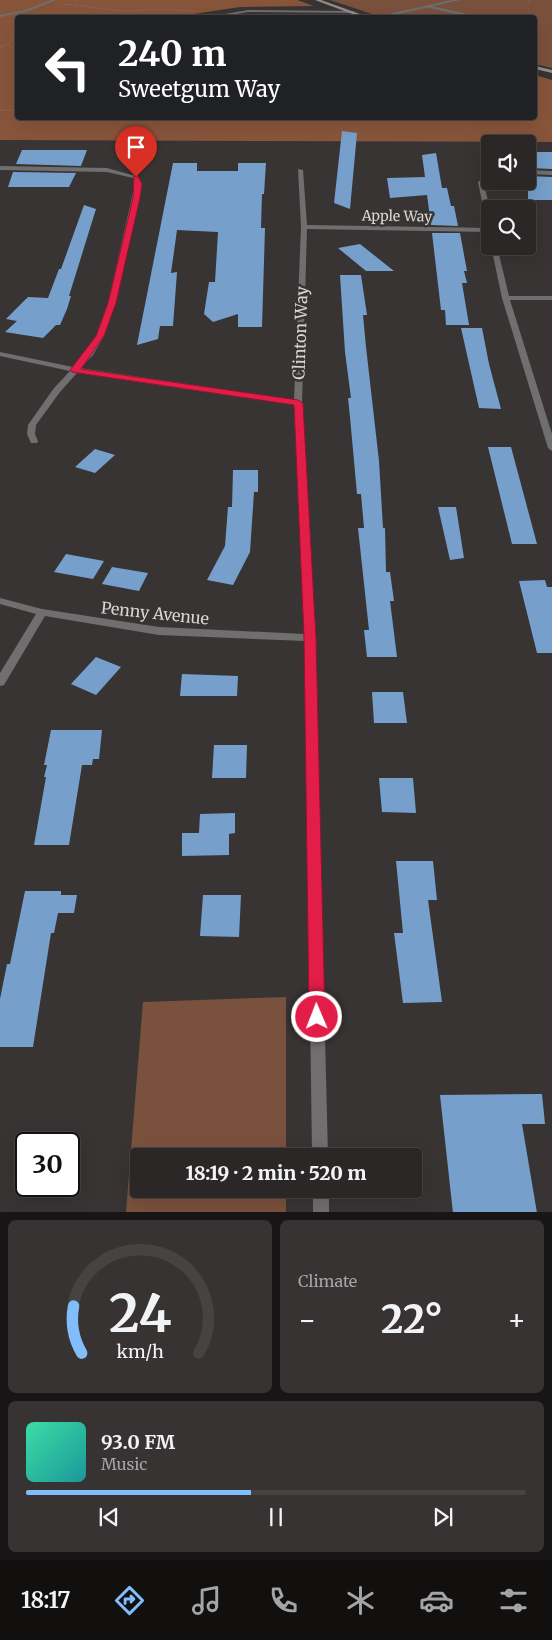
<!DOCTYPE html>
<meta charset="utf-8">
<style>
body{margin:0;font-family:Merriweather,serif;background:#363332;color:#f1f3f6;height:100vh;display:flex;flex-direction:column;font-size:19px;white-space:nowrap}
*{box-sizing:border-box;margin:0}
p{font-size:16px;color:#a5a5a7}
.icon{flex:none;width:28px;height:28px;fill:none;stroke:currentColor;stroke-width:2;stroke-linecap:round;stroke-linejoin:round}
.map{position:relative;height:1212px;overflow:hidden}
.drawer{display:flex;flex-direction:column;gap:8px;padding:8px;background:#171515;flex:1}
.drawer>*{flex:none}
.guide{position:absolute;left:15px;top:15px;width:522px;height:105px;border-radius:5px;box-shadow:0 5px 20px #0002,0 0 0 1px #464443;background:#202124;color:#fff;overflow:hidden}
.tools{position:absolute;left:481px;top:135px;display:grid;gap:10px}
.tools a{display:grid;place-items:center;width:55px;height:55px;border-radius:5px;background:#2a2726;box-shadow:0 5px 20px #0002,0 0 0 1px #464443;font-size:25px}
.speed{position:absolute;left:15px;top:1132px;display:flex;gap:10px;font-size:25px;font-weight:700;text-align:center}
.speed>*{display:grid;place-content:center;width:65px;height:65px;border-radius:50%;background:#2a2726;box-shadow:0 5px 20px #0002,0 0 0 1px #464443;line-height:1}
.speed .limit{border:2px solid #111;border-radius:8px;background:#fff;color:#111}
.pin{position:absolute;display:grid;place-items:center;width:42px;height:42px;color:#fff;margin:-51px -21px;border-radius:50% 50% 50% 0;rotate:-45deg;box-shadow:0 0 5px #0007}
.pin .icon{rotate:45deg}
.me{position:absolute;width:55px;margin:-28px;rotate:359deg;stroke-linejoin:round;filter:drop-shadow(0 0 4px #0008)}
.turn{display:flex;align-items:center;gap:18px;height:105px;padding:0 20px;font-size:22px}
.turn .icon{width:65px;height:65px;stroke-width:2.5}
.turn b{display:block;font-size:35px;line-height:42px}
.big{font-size:38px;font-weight:800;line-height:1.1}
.drawer .widget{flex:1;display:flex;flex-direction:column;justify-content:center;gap:8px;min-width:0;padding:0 18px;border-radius:8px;background:#363332}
.drawer .dial{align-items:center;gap:0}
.dial svg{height:130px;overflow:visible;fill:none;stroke:#464443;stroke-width:7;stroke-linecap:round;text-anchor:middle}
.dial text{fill:#f1f3f6;stroke:none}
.song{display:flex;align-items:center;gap:15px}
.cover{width:60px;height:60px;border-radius:8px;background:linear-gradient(135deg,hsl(160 70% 55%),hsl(180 70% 35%))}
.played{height:5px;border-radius:2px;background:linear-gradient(90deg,#80bdfa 45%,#464443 45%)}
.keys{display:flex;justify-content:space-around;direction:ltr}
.heat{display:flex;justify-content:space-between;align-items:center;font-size:28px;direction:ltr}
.drawer .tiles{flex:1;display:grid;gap:8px;grid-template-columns:1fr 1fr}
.widget:last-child{grid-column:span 2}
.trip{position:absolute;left:130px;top:1148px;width:292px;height:50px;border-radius:5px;background:#2a2726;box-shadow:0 5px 20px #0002,0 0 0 1px #464443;font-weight:800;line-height:50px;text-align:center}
.menu{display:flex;height:80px;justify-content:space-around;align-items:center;background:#11100f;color:#a5a5a7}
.menu .icon{width:35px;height:35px}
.menu .current{color:#80bdfa}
.menu b{font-size:22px;color:#f1f3f6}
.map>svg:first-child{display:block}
.green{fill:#7a513d}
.forest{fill:#88553b}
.building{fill:#76a0cb}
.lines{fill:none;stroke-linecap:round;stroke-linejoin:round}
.path{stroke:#858281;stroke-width:1;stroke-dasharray:1 2;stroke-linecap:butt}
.lane{fill:#706e6e;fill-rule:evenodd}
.street{fill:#706e6e;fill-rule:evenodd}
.secondary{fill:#918e8d;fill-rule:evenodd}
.route{fill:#e11d48;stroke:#92132f}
.labels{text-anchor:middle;stroke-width:5;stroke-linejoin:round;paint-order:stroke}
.far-street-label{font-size:14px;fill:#d9d7d6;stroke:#383433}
.street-label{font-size:16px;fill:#d9d7d6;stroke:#383433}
</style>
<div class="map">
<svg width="552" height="1213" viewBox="0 0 552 1213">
<rect width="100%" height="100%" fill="#383433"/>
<g class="green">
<polygon points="330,0 552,0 552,68 535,64 535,18 381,17"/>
<polygon points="286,997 286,1156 139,1156 139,1189 286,1189 286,1212 126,1212 143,1002"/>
</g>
<polygon class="forest" points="0,0 297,0 314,6 240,7 167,18 18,18 18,118 535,118 535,75 552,80 552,142 0,140"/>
<g class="building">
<polygon points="342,131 357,133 350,209 334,203"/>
<polygon points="22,150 87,150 81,166 16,164"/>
<polygon points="528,152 552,152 552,169 528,168"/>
<polygon points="436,153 442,188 447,188 451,206 454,206 458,226 431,225 427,195 390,198 387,178 425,177 422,155"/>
<polygon points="173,163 197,163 197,171 238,171 238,163 266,163 264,194 262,194 261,228 265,228 262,327 238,327 238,314 213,322 204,314 209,282 215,282 218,232 177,230 171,273 177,272 173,326 160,326 158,339 137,345"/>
<polygon points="13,172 76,173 69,187 8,187"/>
<polygon points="528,176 552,177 552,200 528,200"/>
<polygon points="84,205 96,209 69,296 71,296 67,309 60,325 56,325 43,338 5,332 17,321 6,319 28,297 48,298 59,269 61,269"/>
<polygon points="432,233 460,233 467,271 464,271 467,283 462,283 469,325 446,325 445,310 441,310"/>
<polygon points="360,244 394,271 366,271 338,248"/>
<polygon points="340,275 361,275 367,315 363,315 366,347 379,461 383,528 385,528 386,572 390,572 394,601 390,601 397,657 367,657 364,630 369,630 358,528 364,528 361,494 357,494 350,417 348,398 351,398 345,352"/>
<polygon points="461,328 482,328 489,364 501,409 479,408"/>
<polygon points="488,447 511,447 537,544 512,544"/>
<polygon points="95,449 115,455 95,473 75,467"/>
<polygon points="233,470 258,470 258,492 254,492 250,552 233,585 207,580 225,546 228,507 232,507"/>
<polygon points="438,507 456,507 464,558 450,560"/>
<polygon points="66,554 104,561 93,579 54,572"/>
<polygon points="112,567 148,573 139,591 102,584"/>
<polygon points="545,580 547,587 552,587 552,653 537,653 519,581"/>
<polygon points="96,657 121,667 96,695 71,684"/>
<polygon points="182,674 238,676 237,696 180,696"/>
<polygon points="372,692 403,692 407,723 374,723"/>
<polygon points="51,730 102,730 99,759 93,759 92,765 82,765 69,845 34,845 46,777 44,777 47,765 44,765"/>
<polygon points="214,745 247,745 246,778 212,778"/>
<polygon points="379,778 413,778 416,813 382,812"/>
<polygon points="235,813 235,833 229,834 229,855 182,856 182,833 199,833 200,814"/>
<polygon points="396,861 433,861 437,900 428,900 442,1002 403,1003 394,933 403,933"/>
<polygon points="25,891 61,891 61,895 77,895 74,913 58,913 54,933 51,933 33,1047 0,1047 0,999 7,964 10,964"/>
<polygon points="203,895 241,895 239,937 200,936"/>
<polygon points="542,1094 545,1124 522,1124 537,1213 453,1213 440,1095"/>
</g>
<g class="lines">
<g class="path">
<polyline points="528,2 531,0"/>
<polyline points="65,4 123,11 160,9 195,11"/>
<polyline points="0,47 10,43 18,31"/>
<polyline points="0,110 18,111"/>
</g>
<g class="lane">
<polygon points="51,0 56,0 26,12 0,17 0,15 24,10"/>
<polygon points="427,5 476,16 478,17 473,18 426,7"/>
<polygon points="248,10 353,11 355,12 353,13 248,12 214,18 202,18"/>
</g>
<g class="street">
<polygon points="452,0 460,0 381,18 370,18"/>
<polygon points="0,166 107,168 139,177 141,184 116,303 104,336 93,355 80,368 294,400 301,227 298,169 303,170 307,225 490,228 490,232 307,229 302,403 315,638 328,1156 312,1156 305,641 159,635 45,616 4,685 0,686 0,673 36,614 0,604 0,598 42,609 159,627 305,634 294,405 77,373 60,392 36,425 35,434 38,441 37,443 31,443 27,434 28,425 54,388 70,371 0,356 0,352 73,367 87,352 96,336 108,303 135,184 133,178 107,172 0,170"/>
<polygon points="528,170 552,171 552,175 528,174"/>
<polygon points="490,174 490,179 484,183 490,211 490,228 487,226 478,182"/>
<polygon points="491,246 497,246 509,296 552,296 552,300 510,300 552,434 552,451 548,448 502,298"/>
<rect x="313" y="1189" width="16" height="24"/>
</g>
<g class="secondary">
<polygon points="315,0 321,0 371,18 363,18"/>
<polygon points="535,66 552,70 552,73 535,69"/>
</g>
</g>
<polygon class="route" points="134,176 138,176 142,184 140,198 116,303 104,336 81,369 298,400 303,403 316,638 325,1017 323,1022 317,1024 312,1022 309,1017 304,638 294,405 72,372 70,370 96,336 108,303 133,198"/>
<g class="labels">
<g class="far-street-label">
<text transform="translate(397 216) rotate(1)" y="5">Apple Way</text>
</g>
<g class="street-label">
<text transform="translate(300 333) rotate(-88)" y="6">Clinton Way</text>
<text transform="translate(155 613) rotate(6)" y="6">Penny Avenue</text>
</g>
</g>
</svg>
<div class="tools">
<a><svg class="icon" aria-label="sound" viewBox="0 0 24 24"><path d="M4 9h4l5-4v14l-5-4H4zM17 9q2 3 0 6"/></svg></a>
<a><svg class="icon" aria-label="search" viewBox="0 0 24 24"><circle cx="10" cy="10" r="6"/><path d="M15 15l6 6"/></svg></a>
</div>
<div class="speed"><div class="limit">30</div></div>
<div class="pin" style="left:136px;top:177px;background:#d93025"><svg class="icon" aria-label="arrive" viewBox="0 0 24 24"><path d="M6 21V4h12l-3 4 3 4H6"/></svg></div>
<svg class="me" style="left:317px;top:1017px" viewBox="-20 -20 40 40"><circle r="17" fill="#e11d48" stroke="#fff" stroke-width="3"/><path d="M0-11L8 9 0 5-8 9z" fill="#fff"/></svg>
<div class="trip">18:19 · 2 min · 520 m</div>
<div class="guide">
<div class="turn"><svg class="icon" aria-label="left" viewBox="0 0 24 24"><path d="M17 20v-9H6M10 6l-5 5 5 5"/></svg><div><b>240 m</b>Sweetgum Way</div></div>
</div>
</div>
<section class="drawer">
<div class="tiles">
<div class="widget dial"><svg viewBox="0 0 100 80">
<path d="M14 69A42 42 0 1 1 86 69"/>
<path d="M14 69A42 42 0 0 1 9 40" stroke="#80bdfa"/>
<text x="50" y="56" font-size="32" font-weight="700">24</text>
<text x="50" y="72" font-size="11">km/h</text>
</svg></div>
<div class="widget"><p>Climate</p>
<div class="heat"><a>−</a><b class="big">22°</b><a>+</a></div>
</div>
<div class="widget">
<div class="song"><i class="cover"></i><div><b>93.0 FM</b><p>Music</p></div></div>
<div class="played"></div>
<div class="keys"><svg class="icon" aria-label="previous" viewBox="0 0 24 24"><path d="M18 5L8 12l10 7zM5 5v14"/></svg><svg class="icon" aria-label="pause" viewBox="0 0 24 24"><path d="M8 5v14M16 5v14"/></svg><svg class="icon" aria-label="next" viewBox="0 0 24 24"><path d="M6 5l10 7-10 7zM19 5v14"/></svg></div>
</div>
</div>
</section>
<nav class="menu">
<b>18:17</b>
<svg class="icon current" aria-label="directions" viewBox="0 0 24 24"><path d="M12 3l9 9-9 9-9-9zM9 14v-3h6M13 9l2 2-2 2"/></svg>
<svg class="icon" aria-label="music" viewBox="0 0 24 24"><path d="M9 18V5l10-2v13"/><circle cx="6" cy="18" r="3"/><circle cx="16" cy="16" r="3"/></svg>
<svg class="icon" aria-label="phone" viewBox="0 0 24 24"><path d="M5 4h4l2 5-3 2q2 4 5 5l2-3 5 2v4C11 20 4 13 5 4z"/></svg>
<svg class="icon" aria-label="climate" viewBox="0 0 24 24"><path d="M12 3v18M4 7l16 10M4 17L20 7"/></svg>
<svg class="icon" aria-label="car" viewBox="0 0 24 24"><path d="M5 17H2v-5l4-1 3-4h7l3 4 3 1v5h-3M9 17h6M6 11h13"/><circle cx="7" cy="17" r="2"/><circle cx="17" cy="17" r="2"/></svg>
<svg class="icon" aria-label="filters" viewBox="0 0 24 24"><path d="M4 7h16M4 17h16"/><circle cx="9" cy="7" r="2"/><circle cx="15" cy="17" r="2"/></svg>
</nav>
